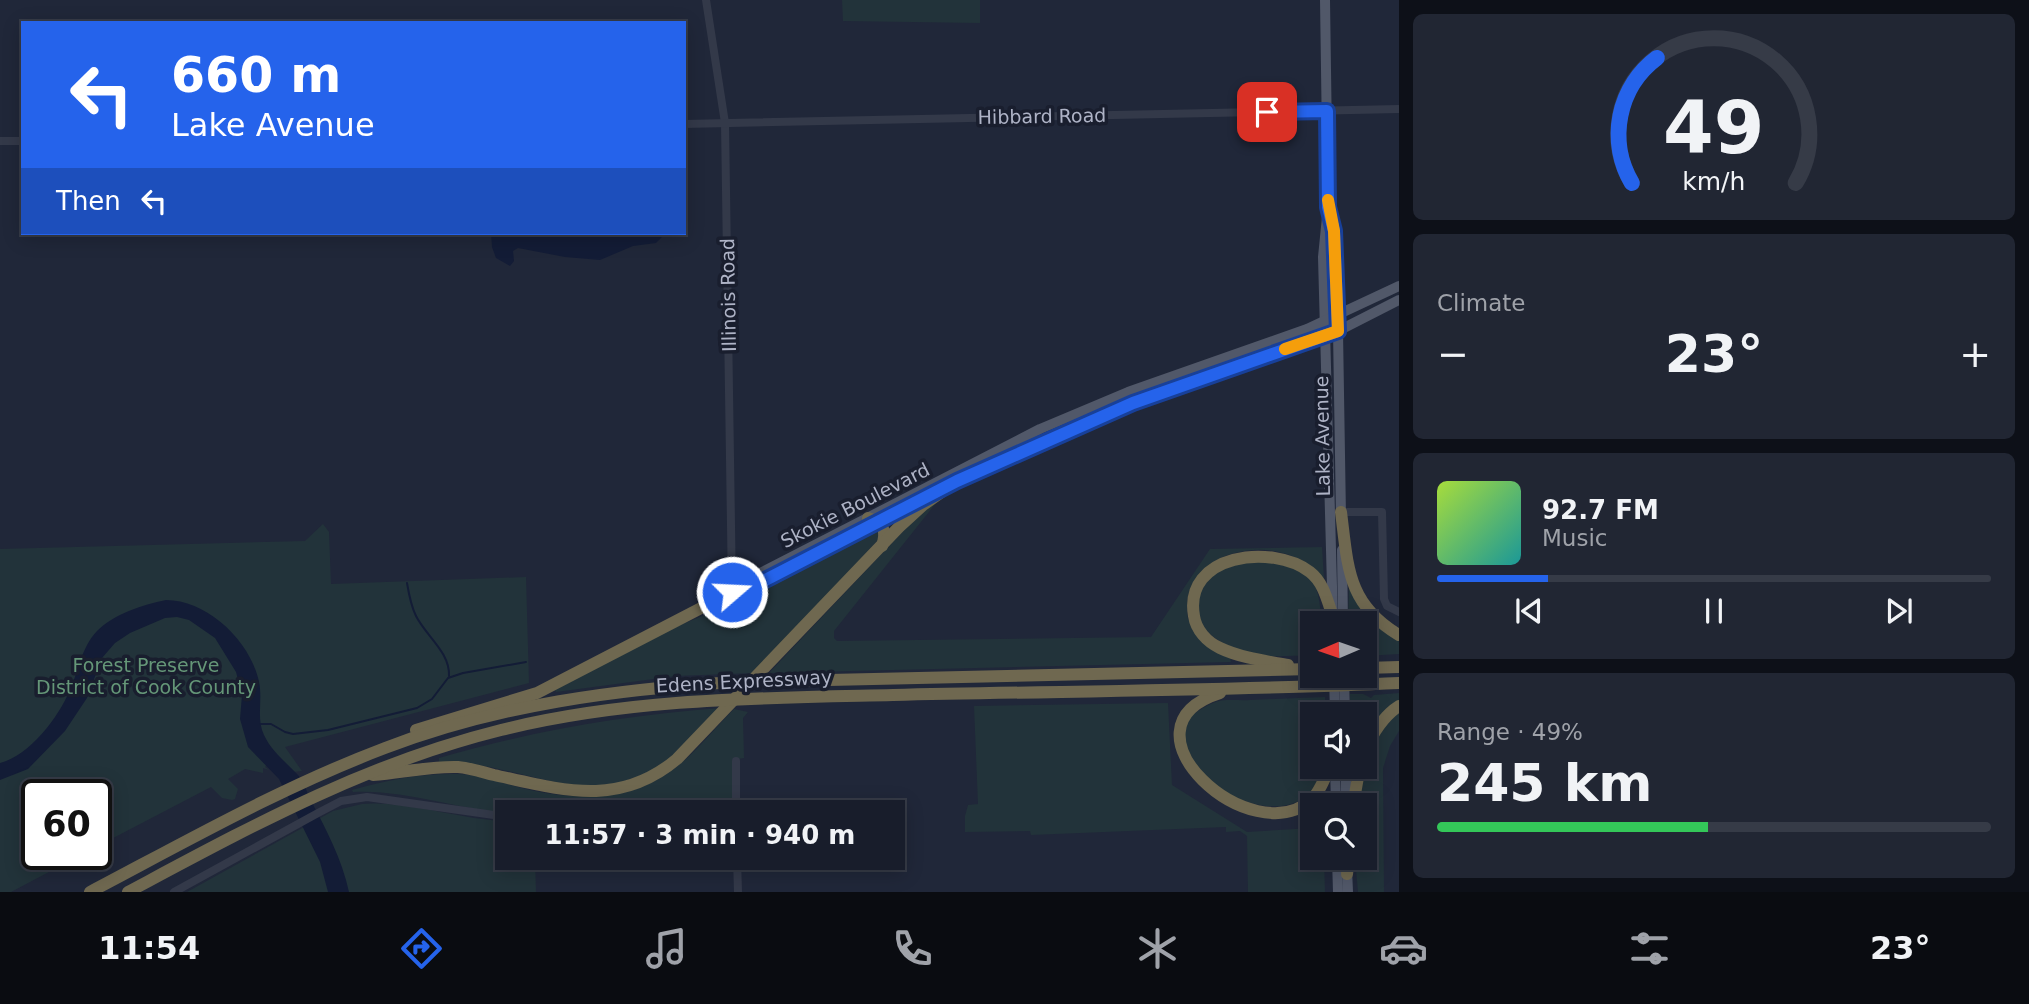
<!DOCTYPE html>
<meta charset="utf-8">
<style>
body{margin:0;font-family:"DejaVu Sans",sans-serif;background:#212633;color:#f1f3f6;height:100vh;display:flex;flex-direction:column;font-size:26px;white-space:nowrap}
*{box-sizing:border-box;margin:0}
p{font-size:23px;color:#9fa2a9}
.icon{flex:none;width:38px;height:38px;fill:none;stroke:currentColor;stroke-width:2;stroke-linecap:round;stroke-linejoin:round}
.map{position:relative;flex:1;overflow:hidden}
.panel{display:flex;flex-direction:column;gap:14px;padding:14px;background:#0d1018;width:630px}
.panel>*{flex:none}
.banner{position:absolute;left:21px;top:21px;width:665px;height:214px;border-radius:0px;box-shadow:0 4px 18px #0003,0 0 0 2px #363b47;background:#2563eb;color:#fff;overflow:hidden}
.needle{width:46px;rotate:268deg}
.tools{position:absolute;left:1300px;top:611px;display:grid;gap:14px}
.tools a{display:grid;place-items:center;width:77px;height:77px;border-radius:0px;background:#181d2b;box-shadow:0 4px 18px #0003,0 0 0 2px #363b47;font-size:35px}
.speed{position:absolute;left:21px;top:779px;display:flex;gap:14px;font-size:35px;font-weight:700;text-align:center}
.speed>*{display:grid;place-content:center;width:91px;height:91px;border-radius:50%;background:#181d2b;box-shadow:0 4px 18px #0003,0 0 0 2px #363b47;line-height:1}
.speed .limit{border:4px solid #111;border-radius:10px;background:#fff;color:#111}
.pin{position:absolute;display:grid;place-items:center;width:60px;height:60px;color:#fff;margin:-30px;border-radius:14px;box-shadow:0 4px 10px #0006}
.me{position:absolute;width:77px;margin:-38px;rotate:71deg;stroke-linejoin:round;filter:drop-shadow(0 0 5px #0008)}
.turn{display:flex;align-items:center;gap:24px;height:147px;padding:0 35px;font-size:32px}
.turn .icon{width:91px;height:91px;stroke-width:2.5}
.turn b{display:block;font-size:49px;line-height:60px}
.then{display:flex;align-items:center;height:66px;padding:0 35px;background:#0003;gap:14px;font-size:26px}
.big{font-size:52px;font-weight:700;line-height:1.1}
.panel .tile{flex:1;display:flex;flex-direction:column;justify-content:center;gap:10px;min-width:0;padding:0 24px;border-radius:10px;background:#212633}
.panel .dial{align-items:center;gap:0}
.dial svg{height:182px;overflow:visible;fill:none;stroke:#363b47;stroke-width:7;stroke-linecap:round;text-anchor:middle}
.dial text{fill:#f1f3f6;stroke:none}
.song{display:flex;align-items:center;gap:21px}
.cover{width:84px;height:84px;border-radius:10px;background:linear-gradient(135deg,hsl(80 70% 55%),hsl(180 70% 35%))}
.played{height:7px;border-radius:4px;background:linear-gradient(90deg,#2563eb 20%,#363b47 20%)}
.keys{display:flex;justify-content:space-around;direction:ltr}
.heat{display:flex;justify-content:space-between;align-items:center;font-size:38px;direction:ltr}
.charge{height:10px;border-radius:5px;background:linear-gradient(90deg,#34c759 49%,#363b47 0)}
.trip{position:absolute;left:495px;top:800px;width:410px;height:70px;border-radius:0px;background:#181d2b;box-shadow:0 4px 18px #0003,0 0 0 2px #363b47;font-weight:700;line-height:70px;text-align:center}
.menu{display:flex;height:112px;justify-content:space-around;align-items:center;background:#0a0c11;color:#9fa2a9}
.menu .icon{width:49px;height:49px}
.menu .on{color:#2563eb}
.menu b{font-size:32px;color:#f1f3f6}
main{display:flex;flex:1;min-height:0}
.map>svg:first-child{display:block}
.green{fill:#22333a}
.water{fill:#131c36}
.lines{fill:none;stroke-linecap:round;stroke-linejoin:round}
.stream{stroke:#131c36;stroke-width:2}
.minor{stroke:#333949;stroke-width:8}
.major{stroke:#515869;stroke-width:10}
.highway{stroke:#6f6850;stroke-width:12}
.route-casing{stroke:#184099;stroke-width:18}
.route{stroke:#2563eb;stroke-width:12}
.slow{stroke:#f59e0b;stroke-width:12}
.labels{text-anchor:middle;stroke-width:7;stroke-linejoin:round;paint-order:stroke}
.street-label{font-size:19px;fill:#aeb3c6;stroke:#191e2e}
.park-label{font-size:19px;fill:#659778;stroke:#191e2e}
</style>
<main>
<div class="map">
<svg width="1399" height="892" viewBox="0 0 1399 892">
<rect width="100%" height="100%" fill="#202739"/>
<g class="green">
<polygon points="842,0 980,0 980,23 843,21"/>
<path d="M 940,498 L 834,631 L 834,638 L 837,641 L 1151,637 L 1210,549 L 1322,547 L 1324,579 C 1317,573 1310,566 1302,561 C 1258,534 1177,557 1188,619 L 1230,657 L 1231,662 L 769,673 L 928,505 Z"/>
<polygon points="323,524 329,532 331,584 526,577 529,683 285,747 302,771 293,772 274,752 265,767 269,770 263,768 263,773 245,769 228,779 238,789 235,799 232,800 222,798 211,787 96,847 96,794 37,794 37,854 83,854 11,892 0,892 0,549 305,541"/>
<polygon points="878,530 879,539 754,673 676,676 556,692 554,688 678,626 741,600 872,531"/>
<path d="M 1252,561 C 1270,563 1304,565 1314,584 C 1320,595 1320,610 1322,623 L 1312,623 L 1312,658 C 1299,654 1284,657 1270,656 C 1236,652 1187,637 1200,594 C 1207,571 1231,566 1252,561 Z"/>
<path d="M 1349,586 C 1359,613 1376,625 1399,640 L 1399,654 L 1365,656 L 1365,623 L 1348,623 Z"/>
<polygon points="1399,693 1399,702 1365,742 1365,714 1350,714 1350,694 1363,694 1371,698 1374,695"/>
<path d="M 1325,697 L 1325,714 L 1312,714 L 1312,766 L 1323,767 C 1319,776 1317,787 1309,794 C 1267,831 1177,778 1185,726 C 1187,716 1204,707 1213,703 C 1223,698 1239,701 1250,700 C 1275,699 1300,698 1325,697 Z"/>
<polygon points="1168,703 1172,785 1247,832 1312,828 1312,858 1324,858 1325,892 1248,892 1247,836 1240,831 1226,832 1226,827 1031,835 1030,831 965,832 965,816 968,805 978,804 974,706"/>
<path d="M 721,708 C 700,729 680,755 654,769 C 587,805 538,773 471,764 C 461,762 450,763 439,762 L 439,758 C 532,731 625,715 721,708 Z"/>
<path d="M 734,709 L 748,712 L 743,718 L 744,758 L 732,760 L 732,804 L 724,810 L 507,813 C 457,809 403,789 353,792 L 352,790 C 386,780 422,773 458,774 C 483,775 506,785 530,790 C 575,800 625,801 665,775 C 692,758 712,731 734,709 Z"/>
<path d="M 1399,713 L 1399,731 L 1390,746 L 1383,768 L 1384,892 L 1358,892 L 1355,858 L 1365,858 L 1365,805 L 1358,805 C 1365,768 1367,737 1399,713 Z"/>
<path d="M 362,804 C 409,800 459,820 507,821 L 508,858 L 535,858 L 536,892 L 187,892 L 333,811 Z"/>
</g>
<g class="water">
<polygon points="491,233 664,233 664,235 656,243 633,246 600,260 565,257 518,248 513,251 514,261 510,266 496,258 492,247"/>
<path d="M 166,600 C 208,600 251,642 259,682 C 263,700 256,718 264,735 C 272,752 286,762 298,775 C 303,780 307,792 310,799 C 326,829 342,859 349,892 L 328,892 L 320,862 L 279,779 L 248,747 L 240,719 L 242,695 L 236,672 L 215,638 L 189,620 L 177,617 L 165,618 L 130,633 L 115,643 L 102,658 L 87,698 L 65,731 L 28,769 L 0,780 L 0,763 C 30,755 58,718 70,690 C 79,670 81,648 97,631 C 114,614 142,605 166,600 Z"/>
</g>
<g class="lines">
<g class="stream">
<path d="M 407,583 C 409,595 411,606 416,616 C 426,636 450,652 449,676"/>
<polyline points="260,724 271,724 285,732 293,734 328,730 417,708 432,699 448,678 463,673 526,662"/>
</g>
<g class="minor">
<polyline points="706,0 725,123 732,592"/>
<polyline points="684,124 1399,109"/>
<polyline points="0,141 23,141"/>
<polyline points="1341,512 1382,512 1384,599 1387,606 1399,612"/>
<polyline points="736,761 736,812"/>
<polyline points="737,858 738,892"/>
<polyline points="174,892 318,813 341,801 367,797 508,817"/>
</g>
<g class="major">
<polyline points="1325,0 1328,207 1323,257 1333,623"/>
<polyline points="1330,218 1333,231 1338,331 1341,517"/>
<polyline points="951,484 1133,403 1338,331 1399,300"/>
<polyline points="1342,550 1343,623"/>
<polyline points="732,592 745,581 1040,429 1128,392 1307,329 1399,286"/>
<polyline points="733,592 745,591 929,495"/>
<polyline points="1334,676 1335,714"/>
<polyline points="1344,676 1345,714"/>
<polyline points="1335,766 1336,805"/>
<polyline points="1346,766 1346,805"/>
<polyline points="1337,858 1338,892"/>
<polyline points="1347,869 1348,892"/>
</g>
<g class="highway">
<path d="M 1341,512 C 1348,567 1347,604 1399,635"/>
<path d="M 868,518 C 884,523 887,531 882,546"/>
<path d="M 1288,665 C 1266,661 1241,658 1220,648 C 1207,642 1196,630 1194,616 C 1183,554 1272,543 1310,572 C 1323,582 1327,599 1332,614"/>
<polyline points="1365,668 1399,667"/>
<path d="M 1220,693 C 1110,728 1253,855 1312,799 C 1320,791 1325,778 1330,766"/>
<polyline points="416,730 537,693 732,592"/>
<path d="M 1365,750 C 1373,733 1383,716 1399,706"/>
<path d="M 373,775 C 401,773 429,766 458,767 C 470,768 482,772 494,775 C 562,790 619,808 677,759 L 899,527 L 923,505 L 957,481"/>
<polyline points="1353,805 1360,766"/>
<polyline points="1347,874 1349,858"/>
<path d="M 90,892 C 187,841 282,787 385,748 C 497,705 617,689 737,682 L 1312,669"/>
<path d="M 128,892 C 252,826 364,764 501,730 C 630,698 761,698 893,695 C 1062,691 1230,691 1399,683"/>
</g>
</g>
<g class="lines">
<g class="route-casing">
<polyline id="route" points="732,592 744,591 957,481 1133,403 1338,331 1334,231 1328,207 1327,111 1267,112"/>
</g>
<use href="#route" class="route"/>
<polyline class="slow" points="1285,349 1338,331 1334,231 1328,200"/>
</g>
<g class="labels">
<g class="street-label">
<text transform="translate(1042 116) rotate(-1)" y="7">Hibbard Road</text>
<text transform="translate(728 295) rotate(-91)" y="7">Illinois Road</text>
<text transform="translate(1322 436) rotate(-91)" y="7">Lake Avenue</text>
<text transform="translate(855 505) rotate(-27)" y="7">Skokie Boulevard</text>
<text transform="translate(744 681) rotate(-3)" y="7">Edens Expressway</text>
</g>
<g class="park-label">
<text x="146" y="672">Forest Preserve<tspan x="146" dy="22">District of Cook County</tspan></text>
</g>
</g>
</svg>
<div class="tools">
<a><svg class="needle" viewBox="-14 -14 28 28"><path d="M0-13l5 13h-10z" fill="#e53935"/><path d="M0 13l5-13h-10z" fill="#9fa2a9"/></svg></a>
<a><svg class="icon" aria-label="sound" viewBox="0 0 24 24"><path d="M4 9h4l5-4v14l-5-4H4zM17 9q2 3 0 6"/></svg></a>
<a><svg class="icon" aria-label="search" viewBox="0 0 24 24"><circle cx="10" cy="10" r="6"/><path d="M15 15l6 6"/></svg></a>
</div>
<div class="speed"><div class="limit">60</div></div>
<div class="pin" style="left:1267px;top:112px;background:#d93025"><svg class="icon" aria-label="arrive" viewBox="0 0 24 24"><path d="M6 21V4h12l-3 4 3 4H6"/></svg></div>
<svg class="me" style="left:732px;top:592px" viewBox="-20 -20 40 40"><circle r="17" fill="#2563eb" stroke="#fff" stroke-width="3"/><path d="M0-11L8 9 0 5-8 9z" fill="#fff"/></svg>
<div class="trip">11:57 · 3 min · 940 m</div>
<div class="banner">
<div class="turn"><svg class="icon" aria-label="left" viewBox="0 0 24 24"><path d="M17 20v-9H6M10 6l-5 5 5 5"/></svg><div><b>660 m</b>Lake Avenue</div></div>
<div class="then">Then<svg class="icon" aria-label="left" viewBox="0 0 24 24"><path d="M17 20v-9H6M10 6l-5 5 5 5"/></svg></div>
</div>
</div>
<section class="panel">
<div class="tile dial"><svg viewBox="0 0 100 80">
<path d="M14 69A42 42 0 1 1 86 69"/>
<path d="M14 69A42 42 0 0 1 25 14" stroke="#2563eb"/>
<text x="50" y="56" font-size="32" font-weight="700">49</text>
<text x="50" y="72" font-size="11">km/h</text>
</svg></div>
<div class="tile"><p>Climate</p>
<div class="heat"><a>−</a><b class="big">23°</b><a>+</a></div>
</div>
<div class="tile">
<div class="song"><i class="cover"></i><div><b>92.7 FM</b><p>Music</p></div></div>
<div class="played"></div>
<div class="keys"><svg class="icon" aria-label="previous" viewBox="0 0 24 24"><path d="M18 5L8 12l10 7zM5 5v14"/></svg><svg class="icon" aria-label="pause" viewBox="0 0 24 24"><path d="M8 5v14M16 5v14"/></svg><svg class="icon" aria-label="next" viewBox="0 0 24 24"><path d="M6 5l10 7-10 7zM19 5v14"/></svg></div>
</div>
<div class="tile"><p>Range · 49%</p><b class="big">245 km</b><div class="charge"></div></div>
</section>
</main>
<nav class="menu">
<b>11:54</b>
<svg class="icon on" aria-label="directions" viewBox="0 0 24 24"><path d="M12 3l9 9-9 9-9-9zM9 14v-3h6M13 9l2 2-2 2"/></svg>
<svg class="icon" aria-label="music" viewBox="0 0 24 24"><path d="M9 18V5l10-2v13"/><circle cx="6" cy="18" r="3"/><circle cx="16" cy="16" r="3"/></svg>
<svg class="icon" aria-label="phone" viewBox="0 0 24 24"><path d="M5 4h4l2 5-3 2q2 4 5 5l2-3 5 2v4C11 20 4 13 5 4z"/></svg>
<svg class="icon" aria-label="climate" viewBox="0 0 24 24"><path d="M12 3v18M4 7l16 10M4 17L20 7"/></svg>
<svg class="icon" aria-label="car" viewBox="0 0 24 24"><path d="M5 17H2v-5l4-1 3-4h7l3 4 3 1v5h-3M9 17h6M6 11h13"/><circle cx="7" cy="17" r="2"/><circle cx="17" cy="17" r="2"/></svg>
<svg class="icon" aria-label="filters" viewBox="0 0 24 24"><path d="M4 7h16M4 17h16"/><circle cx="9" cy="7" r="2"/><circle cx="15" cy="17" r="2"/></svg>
<b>23°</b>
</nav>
